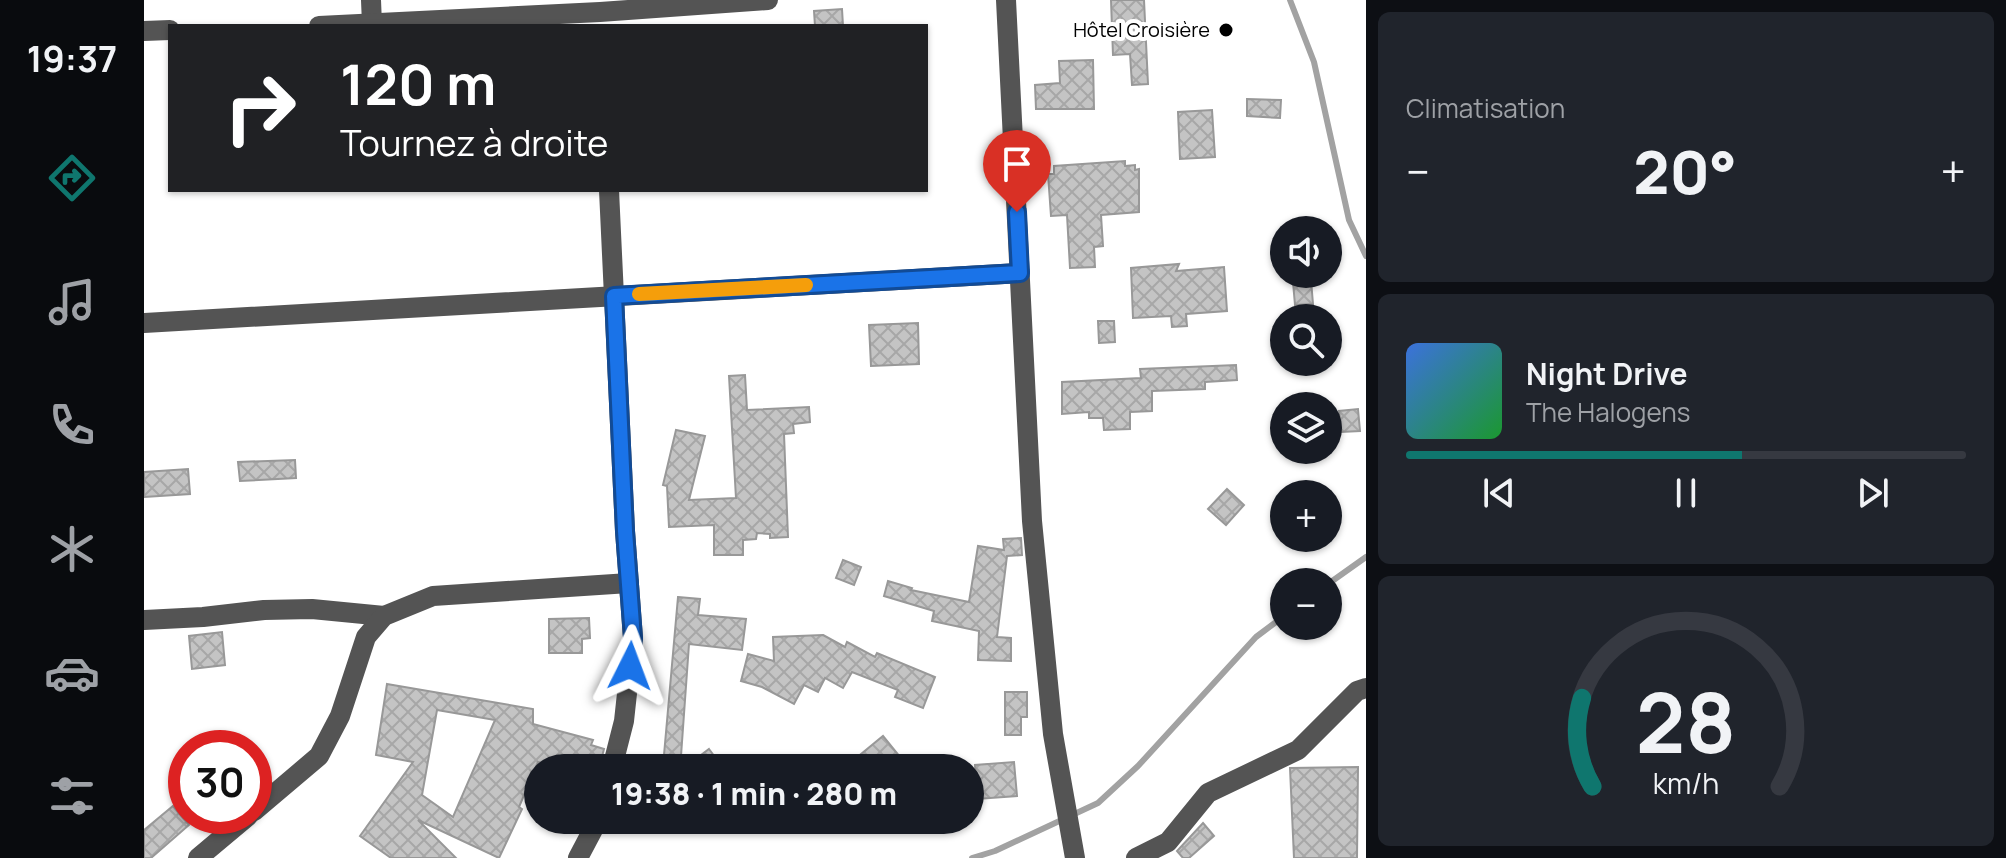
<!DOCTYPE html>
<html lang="fr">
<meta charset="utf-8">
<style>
body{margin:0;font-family:Manrope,sans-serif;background:#20242c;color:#f1f3f6;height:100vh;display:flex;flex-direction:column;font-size:30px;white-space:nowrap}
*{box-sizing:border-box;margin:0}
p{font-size:26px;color:#9ea1a6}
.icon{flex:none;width:44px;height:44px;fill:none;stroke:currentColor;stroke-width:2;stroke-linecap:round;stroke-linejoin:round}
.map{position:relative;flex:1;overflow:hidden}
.panel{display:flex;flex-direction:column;gap:12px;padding:12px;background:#0d0f14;width:640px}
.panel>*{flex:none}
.banner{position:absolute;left:24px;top:24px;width:760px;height:168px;border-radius:0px;box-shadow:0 2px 6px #0004;background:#202124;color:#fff;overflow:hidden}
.tools{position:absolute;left:1126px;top:216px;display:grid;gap:16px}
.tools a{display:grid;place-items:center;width:72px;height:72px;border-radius:50%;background:#171b24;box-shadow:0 2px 6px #0004;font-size:40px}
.speed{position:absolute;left:24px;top:730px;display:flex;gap:16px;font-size:40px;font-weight:700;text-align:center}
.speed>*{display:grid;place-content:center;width:104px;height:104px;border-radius:50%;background:#171b24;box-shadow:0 2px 6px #0004;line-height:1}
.speed .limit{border:12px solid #d22;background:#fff;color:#111}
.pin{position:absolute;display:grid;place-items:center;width:68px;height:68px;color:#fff;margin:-82px -34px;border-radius:50% 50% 50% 0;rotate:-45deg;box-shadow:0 0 8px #0007}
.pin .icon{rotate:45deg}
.me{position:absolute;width:88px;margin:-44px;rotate:3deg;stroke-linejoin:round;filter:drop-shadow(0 0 6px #0008)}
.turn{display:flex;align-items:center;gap:28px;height:168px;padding:0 40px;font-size:36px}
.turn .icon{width:104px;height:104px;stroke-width:2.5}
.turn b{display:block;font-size:56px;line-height:68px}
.big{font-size:60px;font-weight:800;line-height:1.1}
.panel .widget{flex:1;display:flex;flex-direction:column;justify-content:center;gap:12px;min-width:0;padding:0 28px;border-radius:12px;background:#20242c}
.panel .dial{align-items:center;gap:0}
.dial svg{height:208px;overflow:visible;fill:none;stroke:#363941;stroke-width:7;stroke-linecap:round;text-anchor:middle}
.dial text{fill:#f1f3f6;stroke:none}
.song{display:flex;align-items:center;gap:24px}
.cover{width:96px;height:96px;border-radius:12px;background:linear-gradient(135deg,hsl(220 70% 55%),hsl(130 70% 35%))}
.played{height:8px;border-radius:4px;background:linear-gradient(90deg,#0f766e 60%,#363941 60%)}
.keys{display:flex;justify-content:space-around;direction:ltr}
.heat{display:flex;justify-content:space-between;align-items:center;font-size:44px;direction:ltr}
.trip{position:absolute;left:380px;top:754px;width:460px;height:80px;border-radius:40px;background:#171b24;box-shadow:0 2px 6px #0004;font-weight:800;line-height:80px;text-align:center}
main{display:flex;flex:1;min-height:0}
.dock{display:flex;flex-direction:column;width:144px;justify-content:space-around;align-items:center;background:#090b0e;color:#9ea1a6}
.dock .icon{width:56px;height:56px}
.dock .selected{color:#0f766e}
.dock b{font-size:36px;color:#f1f3f6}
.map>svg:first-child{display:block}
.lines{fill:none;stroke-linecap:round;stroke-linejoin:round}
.stream{stroke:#a2a2a2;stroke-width:6}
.building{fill:url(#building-cross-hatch);stroke:#989898;stroke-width:2;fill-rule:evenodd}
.minor{stroke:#545454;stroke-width:20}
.route-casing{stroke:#114b97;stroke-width:20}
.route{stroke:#1a73e8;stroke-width:14}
.slow{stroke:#f59e0b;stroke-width:14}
.poi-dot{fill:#000;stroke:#fff;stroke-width:3}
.labels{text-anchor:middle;stroke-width:8;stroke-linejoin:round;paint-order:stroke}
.poi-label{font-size:20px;fill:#000;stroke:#fff;text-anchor:end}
</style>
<main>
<nav class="dock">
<b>19:37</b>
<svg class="icon selected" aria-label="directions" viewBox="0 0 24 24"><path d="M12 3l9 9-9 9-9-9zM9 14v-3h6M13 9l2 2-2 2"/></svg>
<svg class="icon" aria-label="music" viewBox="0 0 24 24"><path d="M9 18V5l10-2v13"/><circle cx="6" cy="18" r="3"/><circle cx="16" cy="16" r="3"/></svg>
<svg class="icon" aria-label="phone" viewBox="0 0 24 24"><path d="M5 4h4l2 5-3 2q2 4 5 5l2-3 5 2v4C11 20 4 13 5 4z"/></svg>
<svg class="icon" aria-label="climate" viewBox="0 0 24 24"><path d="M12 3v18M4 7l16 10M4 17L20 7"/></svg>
<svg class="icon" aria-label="car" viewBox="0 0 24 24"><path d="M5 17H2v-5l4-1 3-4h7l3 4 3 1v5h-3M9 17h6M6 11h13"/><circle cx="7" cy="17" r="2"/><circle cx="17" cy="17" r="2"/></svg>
<svg class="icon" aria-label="filters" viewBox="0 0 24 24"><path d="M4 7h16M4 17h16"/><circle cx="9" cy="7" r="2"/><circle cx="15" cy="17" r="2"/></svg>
</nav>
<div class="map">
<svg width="1222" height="858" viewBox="0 0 1222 858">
<defs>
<pattern id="building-cross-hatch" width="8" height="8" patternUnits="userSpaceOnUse" patternTransform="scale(2)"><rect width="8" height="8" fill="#c4c4c4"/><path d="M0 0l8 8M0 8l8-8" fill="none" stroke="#a7a7a7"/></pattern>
</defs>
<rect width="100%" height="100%" fill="#fff"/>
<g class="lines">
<g class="stream">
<polyline points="1146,0 1170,62 1205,220 1222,256"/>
<polyline points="1184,584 1222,557"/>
<polyline points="828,858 851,851 954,803 994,766 1112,637 1140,616"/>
</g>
</g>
<g class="building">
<polygon points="967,0 1000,0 1004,84 988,85 986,54 969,55"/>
<polygon points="698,9 699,26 671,26 670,11"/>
<polygon points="949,60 950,109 892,109 891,85 916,83 915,61"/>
<polygon points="1103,99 1137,100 1136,118 1103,116"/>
<polygon points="1068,110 1071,157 1036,159 1034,112"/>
<polygon points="981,161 981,166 991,165 991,170 995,169 995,212 957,215 959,246 950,247 951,267 926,268 923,215 907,216 904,174 910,174 910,166"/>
<polygon points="1035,264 1032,271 1080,267 1083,311 1042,314 1043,326 1028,327 1027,316 989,318 987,268"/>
<polygon points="1167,280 1169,304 1151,305 1149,282"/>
<polygon points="954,321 970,321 971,342 955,343"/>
<polygon points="774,323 775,364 727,366 725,325"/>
<polygon points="1092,365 1093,380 1061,382 1061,389 1008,391 1008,411 986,412 986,429 960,430 959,418 945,418 945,412 918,414 918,382 997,378 996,369"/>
<polygon points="601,375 603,410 665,407 666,422 649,424 650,433 640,434 644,537 626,538 626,534 613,533 612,539 599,540 599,555 570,555 570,525 525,527 523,486 519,485 532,430 561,436 545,500 592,498 585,376"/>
<polygon points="1214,409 1216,431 1197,432 1195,411"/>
<polygon points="151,460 152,478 96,481 94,462"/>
<polygon points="44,469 46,494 0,497 0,472"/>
<polygon points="1083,489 1100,505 1082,525 1064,509"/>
<polygon points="877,538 878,555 863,556 853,637 867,638 867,661 834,660 835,631 788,621 790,611 740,596 744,581 768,588 767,590 825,602 834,546 860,550 859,539"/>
<polygon points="699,560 717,567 710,585 692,578"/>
<polygon points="534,597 556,599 554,615 602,619 598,650 545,644 537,756 520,755"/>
<polygon points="445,618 446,638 438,639 438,653 405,653 405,619"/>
<polygon points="78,632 81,665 48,669 45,636"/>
<polygon points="679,635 701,647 703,642 731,657 733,653 791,677 779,708 751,697 754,690 708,672 699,688 681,678 674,692 660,685 650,704 618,687 597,681 604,654 630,661 629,637"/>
<path d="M 243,684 L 389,709 L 389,724 L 449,740 L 447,745 L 460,749 L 455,768 L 420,768 L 394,762 L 375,807 L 378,809 L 355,858 L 274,820 L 312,858 L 247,858 L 216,836 L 269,762 L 232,755 ZM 293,710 L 351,720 L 309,817 L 278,795 Z"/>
<polygon points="861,692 883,692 883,717 877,717 877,735 861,735"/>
<polygon points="739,736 765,768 700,768"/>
<polygon points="565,749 579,768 540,768"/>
<polygon points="870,762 873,796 833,799 831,765"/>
<polygon points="1214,767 1213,858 1150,858 1146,768"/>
<polygon points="29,806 45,825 7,858 0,858 0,830"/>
<polygon points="1059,823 1070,836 1045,858 1039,858 1033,851"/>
</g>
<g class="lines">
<g class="minor">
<polyline points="227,0 228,24"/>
<polyline points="862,0 888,521 909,734 931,858"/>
<polyline points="175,26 456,12 624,0"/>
<polyline points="0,31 26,30"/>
<polyline points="465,190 481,531 489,638 480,721 468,768"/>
<polyline points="0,323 876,273"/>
<polyline points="0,620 59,617 120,610 168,609 240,616"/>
<polyline points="110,811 175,756 196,716 222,637 240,616 289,596 485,583"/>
<polyline points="54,858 104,816"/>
<polyline points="434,858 454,820"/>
<polyline points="992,858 1024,842 1064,793 1154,750 1213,691 1222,688"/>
</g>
</g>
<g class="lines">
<g class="route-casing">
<polyline id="route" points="486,666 489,638 481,531 470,296 876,273 873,212"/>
</g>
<use href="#route" class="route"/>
<polyline class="slow" points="495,294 662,285"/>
</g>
<circle class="poi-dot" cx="1082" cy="30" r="8"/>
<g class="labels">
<g class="poi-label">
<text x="1066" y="37">Hôtel Croisière</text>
</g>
</g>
</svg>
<div class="tools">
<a><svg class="icon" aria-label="sound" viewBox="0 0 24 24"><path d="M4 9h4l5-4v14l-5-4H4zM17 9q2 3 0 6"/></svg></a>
<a><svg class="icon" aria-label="search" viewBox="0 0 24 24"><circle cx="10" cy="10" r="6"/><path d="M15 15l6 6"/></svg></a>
<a><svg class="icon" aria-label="layers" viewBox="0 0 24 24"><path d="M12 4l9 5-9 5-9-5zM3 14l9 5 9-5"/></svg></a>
<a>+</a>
<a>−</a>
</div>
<div class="speed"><div class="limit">30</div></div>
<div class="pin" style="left:873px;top:212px;background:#d93025"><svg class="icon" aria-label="arrive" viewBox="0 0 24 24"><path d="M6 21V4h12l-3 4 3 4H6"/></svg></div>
<svg class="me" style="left:486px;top:666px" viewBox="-20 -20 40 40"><path d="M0-17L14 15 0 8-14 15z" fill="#1a73e8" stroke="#fff" stroke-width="4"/></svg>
<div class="trip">19:38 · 1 min · 280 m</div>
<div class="banner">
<div class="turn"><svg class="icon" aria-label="right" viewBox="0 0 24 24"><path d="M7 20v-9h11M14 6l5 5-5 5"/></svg><div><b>120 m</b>Tournez à droite</div></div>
</div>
</div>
<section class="panel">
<div class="widget"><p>Climatisation</p>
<div class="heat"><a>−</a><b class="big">20°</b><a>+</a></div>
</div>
<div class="widget">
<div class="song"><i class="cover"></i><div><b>Night Drive</b><p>The Halogens</p></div></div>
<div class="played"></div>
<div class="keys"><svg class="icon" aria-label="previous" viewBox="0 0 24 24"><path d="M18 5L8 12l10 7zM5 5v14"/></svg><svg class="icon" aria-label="pause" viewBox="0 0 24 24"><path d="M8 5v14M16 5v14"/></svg><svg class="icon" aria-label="next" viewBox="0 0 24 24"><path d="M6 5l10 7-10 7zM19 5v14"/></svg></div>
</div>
<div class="widget dial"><svg viewBox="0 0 100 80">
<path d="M14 69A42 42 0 1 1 86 69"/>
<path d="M14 69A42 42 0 0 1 10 35" stroke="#0f766e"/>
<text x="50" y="56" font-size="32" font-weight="700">28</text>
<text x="50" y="72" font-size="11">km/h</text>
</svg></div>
</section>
</main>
